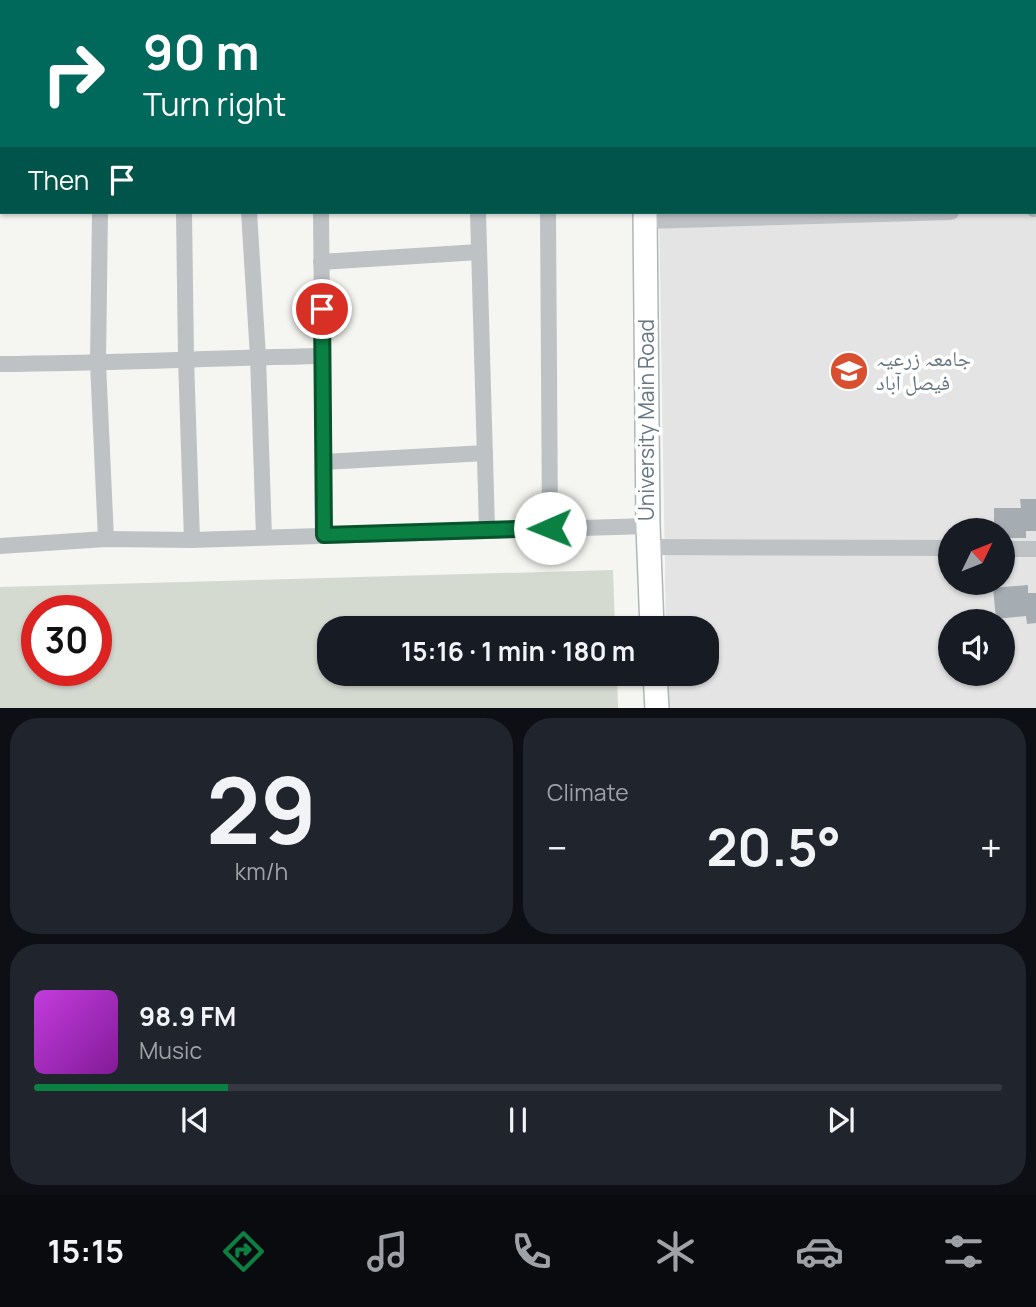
<!DOCTYPE html>
<meta charset="utf-8">
<style>
body{margin:0;font-family:Manrope,"Noto Naskh Arabic",sans-serif;background:#20242c;color:#f1f3f6;height:100vh;display:flex;flex-direction:column;font-size:26px;white-space:nowrap}
*{box-sizing:border-box;margin:0}
p{font-size:23px;color:#9ea1a6}
.icon{flex:none;width:38px;height:38px;fill:none;stroke:currentColor;stroke-width:2;stroke-linecap:round;stroke-linejoin:round}
.map{position:relative;height:708px;overflow:hidden}
.sheet{display:flex;flex-direction:column;gap:10px;padding:10px;background:#0d0f14;flex:1}
.sheet>*{flex:none}
.hud{position:absolute;left:0px;top:0px;width:1036px;height:214px;box-shadow:0 2px 5px #0004;background:#00695c;color:#fff;overflow:hidden}
.needle{width:46px;rotate:47deg}
.tools{position:absolute;left:938px;top:518px;display:grid;gap:14px}
.tools a{display:grid;place-items:center;width:77px;height:77px;border-radius:50%;background:#171b24;box-shadow:0 2px 5px #0004;font-size:35px}
.speed{position:absolute;left:21px;top:595px;display:flex;gap:14px;font-size:35px;font-weight:700;text-align:center}
.speed>*{display:grid;place-content:center;width:91px;height:91px;border-radius:50%;background:#171b24;box-shadow:0 2px 5px #0004;line-height:1}
.speed .limit{border:10px solid #d22;background:#fff;color:#111}
.pin{position:absolute;display:grid;place-items:center;width:60px;height:60px;color:#fff;margin:-30px;border:4px solid #fff;border-radius:50%;box-shadow:0 2px 7px #0007}
.me{position:absolute;width:77px;margin:-38px;rotate:269deg;stroke-linejoin:round;filter:drop-shadow(0 0 5px #0008)}
.turn{display:flex;align-items:center;gap:24px;height:147px;padding:0 28px;font-size:32px}
.turn .icon{width:91px;height:91px;stroke-width:2.5}
.turn b{display:block;font-size:49px;line-height:60px}
.then{display:flex;align-items:center;height:66px;padding:0 28px;background:#0003;gap:14px;font-size:26px}
.big{font-size:52px;font-weight:700;line-height:1.1}
.sheet .widget{flex:1;display:flex;flex-direction:column;justify-content:center;gap:10px;min-width:0;padding:0 24px;border-radius:28px;background:#20242c}
.sheet .dial{align-items:center;gap:0}
.dial b{font-size:91px;line-height:1}
.song{display:flex;align-items:center;gap:21px}
.cover{width:84px;height:84px;border-radius:10px;background:linear-gradient(135deg,hsl(290 70% 55%),hsl(290 70% 35%))}
.played{height:7px;border-radius:4px;background:linear-gradient(90deg,#0b8043 20%,#363941 20%)}
.keys{display:flex;justify-content:space-around;direction:ltr}
.heat{display:flex;justify-content:space-between;align-items:center;font-size:38px;direction:ltr}
.sheet .tiles{flex:1;display:grid;gap:10px;grid-template-columns:1fr 1fr}
.widget:last-child{grid-column:span 2}
.trip{position:absolute;left:317px;top:616px;width:402px;height:70px;border-radius:28px;background:#171b24;box-shadow:0 2px 5px #0004;font-weight:700;line-height:70px;text-align:center}
.tab-bar{display:flex;height:112px;justify-content:space-around;align-items:center;background:#090b0e;color:#9ea1a6}
.tab-bar .icon{width:49px;height:49px}
.tab-bar .selected{color:#0b8043}
.tab-bar b{font-size:32px;color:#f1f3f6}
.map>svg:first-child{display:block}
.built{fill:#e3e4e3;fill-rule:evenodd}
.green{fill:#d5dad1;fill-rule:evenodd}
.building{fill:#a6adb2}
.lines{fill:none;stroke-linecap:round;stroke-linejoin:round}
.secondary-casing{stroke:#b1b6ba;stroke-width:26}
.street{stroke:#bec2c5;stroke-width:16}
.secondary{stroke:#fff;stroke-width:23}
.route-casing{stroke:#07532c;stroke-width:18}
.route{stroke:#0b8043;stroke-width:12}
.labels{text-anchor:middle;stroke-width:7;stroke-linejoin:round;paint-order:stroke}
.poi-label{font-size:21px;fill:#667681;stroke:#fff;text-anchor:start}
.street-label{font-size:21px;fill:#667681;stroke:#fff}
</style>
<div class="map">
<svg width="1036" height="709" viewBox="0 0 1036 709">
<rect width="100%" height="100%" fill="#f5f5f2"/>
<path class="built" d="M 655,0 L 1036,0 L 1036,708 L 668,708 L 667,674 L 707,674 L 707,628 L 666,628 L 659,212 L 1034,212 L 1034,2 L 655,2 ZM 950,530 L 1003,530 L 1003,583 L 950,583 ZM 950,621 L 1003,621 L 1003,674 L 950,674 Z"/>
<path class="green" d="M 613,570 L 615,628 L 329,628 L 329,674 L 617,674 L 618,708 L 0,708 L 0,587 ZM 37,611 L 96,611 L 96,670 L 37,670 Z"/>
<g class="building">
<polygon points="1020,499 1036,499 1036,531 1026,531 1026,538 1003,538 1003,530 994,530 994,508 1021,508"/>
<polygon points="1028,585 1028,593 1036,593 1036,623 1027,624 1026,616 996,619 993,588"/>
</g>
<g class="lines">
<g class="secondary-casing">
<g id="secondary">
<polyline points="644,2 644,0"/>
<polyline points="645,212 648,526 652,628"/>
<polyline points="655,674 657,709"/>
</g>
</g>
<g class="street">
<polyline points="141,0 142,2"/>
<polyline points="367,0 367,2"/>
<polyline points="50,2 51,0"/>
<polyline points="169,2 170,0"/>
<polyline points="467,2 468,0"/>
<polyline points="0,194 2,194"/>
<polyline points="1034,209 1036,209"/>
<polyline points="100,212 98,363 106,539"/>
<polyline points="184,212 186,359 192,540"/>
<polyline points="249,212 258,357 264,537"/>
<polyline points="321,212 324,535"/>
<polyline points="478,212 487,529"/>
<polyline points="548,212 550,528"/>
<polyline points="645,221 951,212"/>
<polyline points="321,262 479,252"/>
<path d="M 0,364 C 108,363 215,358 322,356"/>
<polyline points="323,462 485,453"/>
<polyline points="0,546 106,539 192,540 648,526"/>
<polyline points="648,547 950,548"/>
<polyline points="1003,549 1036,549"/>
</g>
<use href="#secondary" class="secondary"/>
</g>
<g class="lines">
<g class="route-casing">
<polyline id="route" points="322,309 324,535 550,528"/>
</g>
<use href="#route" class="route"/>
</g>
<defs>
<g id="university-disc" transform="scale(2.0125)"><circle r="9.5" fill="#d8502f" stroke="#fff"/><path d="M0-5L7-2L0 1L-7-2ZM-4 1L0 2.5L4 1V4Q0 6-4 4Z" fill="#fff"/></g>
</defs>
<g fill-rule="evenodd">
<use href="#university-disc" x="849" y="371"/>
</g>
<g class="labels">
<g class="poi-label">
<text x="876" y="366">جامعہ زرعیہ<tspan x="876" dy="24">فیصل آباد</tspan></text>
</g>
<g class="street-label">
<text transform="translate(647 420) rotate(-90)" y="7">University Main Road</text>
</g>
</g>
</svg>
<div class="tools">
<a><svg class="needle" viewBox="-14 -14 28 28"><path d="M0-13l5 13h-10z" fill="#e53935"/><path d="M0 13l5-13h-10z" fill="#9ea1a6"/></svg></a>
<a><svg class="icon" aria-label="sound" viewBox="0 0 24 24"><path d="M4 9h4l5-4v14l-5-4H4zM17 9q2 3 0 6"/></svg></a>
</div>
<div class="speed"><div class="limit">30</div></div>
<div class="pin" style="left:322px;top:309px;background:#d93025"><svg class="icon" aria-label="arrive" viewBox="0 0 24 24"><path d="M6 21V4h12l-3 4 3 4H6"/></svg></div>
<svg class="me" style="left:550px;top:528px" viewBox="-20 -20 40 40"><circle r="19" fill="#fff"/><path d="M0-13L10 11 0 6-10 11z" fill="#0b8043"/></svg>
<div class="trip">15:16 · 1 min · 180 m</div>
<div class="hud">
<div class="turn"><svg class="icon" aria-label="right" viewBox="0 0 24 24"><path d="M7 20v-9h11M14 6l5 5-5 5"/></svg><div><b>90 m</b>Turn right</div></div>
<div class="then">Then<svg class="icon" aria-label="arrive" viewBox="0 0 24 24"><path d="M6 21V4h12l-3 4 3 4H6"/></svg></div>
</div>
</div>
<section class="sheet">
<div class="tiles">
<div class="widget dial"><b>29</b><p>km/h</p></div>
<div class="widget"><p>Climate</p>
<div class="heat"><a>−</a><b class="big">20.5°</b><a>+</a></div>
</div>
<div class="widget">
<div class="song"><i class="cover"></i><div><b>98.9 FM</b><p>Music</p></div></div>
<div class="played"></div>
<div class="keys"><svg class="icon" aria-label="previous" viewBox="0 0 24 24"><path d="M18 5L8 12l10 7zM5 5v14"/></svg><svg class="icon" aria-label="pause" viewBox="0 0 24 24"><path d="M8 5v14M16 5v14"/></svg><svg class="icon" aria-label="next" viewBox="0 0 24 24"><path d="M6 5l10 7-10 7zM19 5v14"/></svg></div>
</div>
</div>
</section>
<nav class="tab-bar">
<b>15:15</b>
<svg class="icon selected" aria-label="directions" viewBox="0 0 24 24"><path d="M12 3l9 9-9 9-9-9zM9 14v-3h6M13 9l2 2-2 2"/></svg>
<svg class="icon" aria-label="music" viewBox="0 0 24 24"><path d="M9 18V5l10-2v13"/><circle cx="6" cy="18" r="3"/><circle cx="16" cy="16" r="3"/></svg>
<svg class="icon" aria-label="phone" viewBox="0 0 24 24"><path d="M5 4h4l2 5-3 2q2 4 5 5l2-3 5 2v4C11 20 4 13 5 4z"/></svg>
<svg class="icon" aria-label="climate" viewBox="0 0 24 24"><path d="M12 3v18M4 7l16 10M4 17L20 7"/></svg>
<svg class="icon" aria-label="car" viewBox="0 0 24 24"><path d="M5 17H2v-5l4-1 3-4h7l3 4 3 1v5h-3M9 17h6M6 11h13"/><circle cx="7" cy="17" r="2"/><circle cx="17" cy="17" r="2"/></svg>
<svg class="icon" aria-label="filters" viewBox="0 0 24 24"><path d="M4 7h16M4 17h16"/><circle cx="9" cy="7" r="2"/><circle cx="15" cy="17" r="2"/></svg>
</nav>
